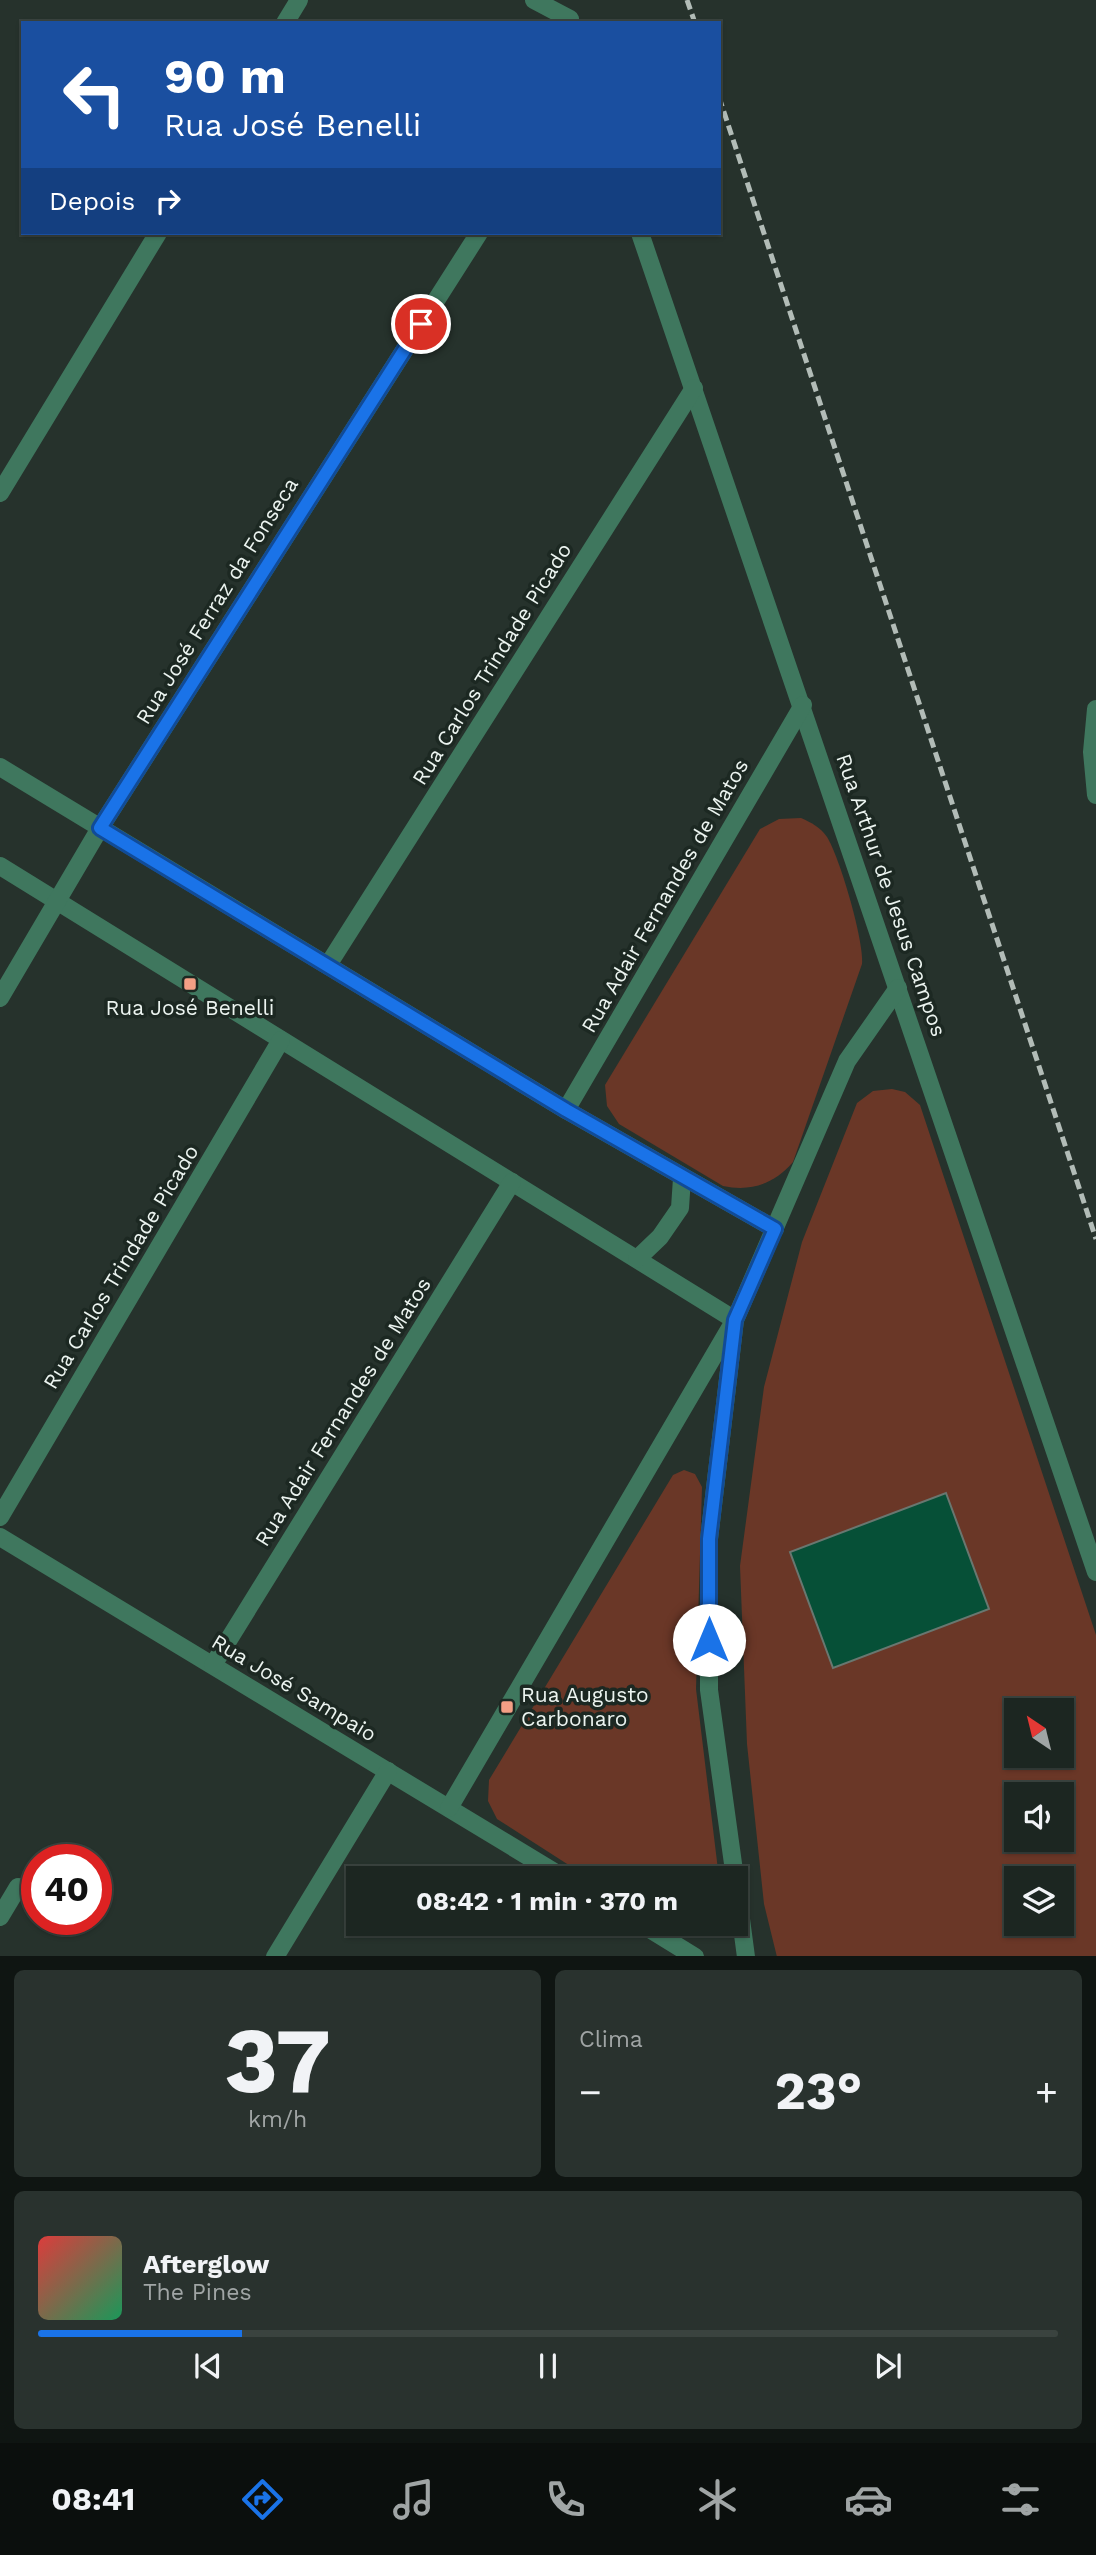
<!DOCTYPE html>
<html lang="pt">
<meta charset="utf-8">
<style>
body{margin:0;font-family:"Work Sans",sans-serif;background:#29322e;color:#f1f3f6;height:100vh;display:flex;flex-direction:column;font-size:26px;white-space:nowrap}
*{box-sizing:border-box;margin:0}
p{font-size:23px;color:#a0a5a5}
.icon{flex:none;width:38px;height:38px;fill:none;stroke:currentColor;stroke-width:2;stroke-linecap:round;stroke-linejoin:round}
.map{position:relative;height:1956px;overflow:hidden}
.details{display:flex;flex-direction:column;gap:14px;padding:14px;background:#0f1512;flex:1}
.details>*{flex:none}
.hud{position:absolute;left:21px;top:21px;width:700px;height:214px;border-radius:0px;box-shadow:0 2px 5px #0004,0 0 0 2px #3a433f;background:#1a4fa0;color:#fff;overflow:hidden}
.needle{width:46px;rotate:325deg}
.buttons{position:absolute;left:1004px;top:1698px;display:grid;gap:14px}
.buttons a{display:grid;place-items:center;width:70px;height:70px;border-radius:0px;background:#1c2621;box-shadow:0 2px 5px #0004,0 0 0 2px #3a433f;font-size:35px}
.speed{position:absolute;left:21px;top:1844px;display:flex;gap:14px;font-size:35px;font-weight:700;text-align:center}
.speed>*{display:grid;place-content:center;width:91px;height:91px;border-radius:50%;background:#1c2621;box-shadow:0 2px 5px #0004,0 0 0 2px #3a433f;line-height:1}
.speed .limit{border:10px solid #d22;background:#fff;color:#111}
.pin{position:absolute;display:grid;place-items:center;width:60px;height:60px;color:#fff;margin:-30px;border:4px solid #fff;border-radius:50%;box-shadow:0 2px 7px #0007}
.me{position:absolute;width:77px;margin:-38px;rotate:0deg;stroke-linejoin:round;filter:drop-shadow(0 0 5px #0008)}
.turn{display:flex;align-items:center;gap:24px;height:147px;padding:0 28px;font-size:32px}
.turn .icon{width:91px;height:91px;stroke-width:2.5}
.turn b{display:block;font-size:49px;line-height:60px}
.then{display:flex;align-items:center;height:66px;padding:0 28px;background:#0003;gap:14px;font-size:26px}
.big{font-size:52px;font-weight:700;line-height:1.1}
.details .widget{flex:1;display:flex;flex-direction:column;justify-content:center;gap:10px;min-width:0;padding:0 24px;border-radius:10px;background:#29322e}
.details .dial{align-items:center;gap:0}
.dial b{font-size:91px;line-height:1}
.song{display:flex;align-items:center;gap:21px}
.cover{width:84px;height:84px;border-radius:10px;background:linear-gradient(135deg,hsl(0 70% 55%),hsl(150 70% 35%))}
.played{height:7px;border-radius:4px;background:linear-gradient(90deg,#1a73e8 20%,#3a433f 20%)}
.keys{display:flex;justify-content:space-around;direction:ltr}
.heat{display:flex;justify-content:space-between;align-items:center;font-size:38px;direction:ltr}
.details .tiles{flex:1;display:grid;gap:14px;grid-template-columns:1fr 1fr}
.widget:last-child{grid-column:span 2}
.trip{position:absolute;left:346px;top:1866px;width:402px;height:70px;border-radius:0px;background:#1c2621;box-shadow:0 2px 5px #0004,0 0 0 2px #3a433f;font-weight:700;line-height:70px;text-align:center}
.dock{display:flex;height:112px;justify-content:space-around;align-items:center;background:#0b0f0d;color:#a0a5a5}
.dock .icon{width:49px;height:49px}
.dock .active{color:#1a73e8}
.dock b{font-size:32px;color:#f1f3f6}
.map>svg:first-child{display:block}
.green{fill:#6a3727;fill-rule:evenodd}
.building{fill:#065037;stroke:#697770;stroke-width:2}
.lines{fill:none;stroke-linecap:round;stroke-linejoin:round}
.minor{stroke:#3f775e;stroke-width:18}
.rail{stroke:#b2bcb7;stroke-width:5;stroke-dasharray:10 5;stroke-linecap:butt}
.route-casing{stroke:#114b97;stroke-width:18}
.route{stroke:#1a73e8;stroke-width:12}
.poi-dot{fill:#f39f85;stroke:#1c2822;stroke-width:2.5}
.labels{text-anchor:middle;stroke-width:7;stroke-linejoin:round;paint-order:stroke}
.street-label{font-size:21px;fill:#ecf4f0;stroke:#1c2822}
.poi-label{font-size:21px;fill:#ecf4f0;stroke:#1c2822}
</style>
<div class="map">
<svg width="1096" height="1957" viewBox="0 0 1096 1957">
<rect width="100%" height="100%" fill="#26322c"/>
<g class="green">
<path d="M 801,818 C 812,823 820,827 827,837 C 840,858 864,941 862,964 L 793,1162 C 774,1184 751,1192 723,1186 L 619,1124 L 607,1106 L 605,1085 L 760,829 L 779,819 Z"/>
<path d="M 892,1089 L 905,1092 L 920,1105 L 1096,1635 L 1096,1956 L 777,1957 L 764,1904 L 747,1744 L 740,1566 L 764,1387 L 802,1242 L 857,1103 L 873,1091 ZM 1017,1710 L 1062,1710 L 1062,1755 L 1017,1755 ZM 1017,1794 L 1062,1794 L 1062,1839 L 1017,1839 ZM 1017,1878 L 1062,1878 L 1062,1923 L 1017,1923 Z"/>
<polygon points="684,1470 695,1474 702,1487 696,1689 719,1878 589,1878 497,1819 488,1801 489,1780 673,1475"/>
<path d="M 662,1923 L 711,1923 C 694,1939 680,1934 662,1923 Z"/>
</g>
<polygon class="building" points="946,1493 989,1609 833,1668 790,1552"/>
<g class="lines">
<g class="minor">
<polyline points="534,0 570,19"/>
<polyline points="285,23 299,0"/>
<polyline points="640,233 1096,1572"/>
<polyline points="0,493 158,233"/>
<polyline points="1096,709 1092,752 1096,795"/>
<polyline points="0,767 566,1110 775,1229"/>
<polyline points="0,866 735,1320"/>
<polyline points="328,965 694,388"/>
<polyline points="0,998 100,828 479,233"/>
<polyline points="566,1110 803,705"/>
<polyline points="637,1259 660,1237 680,1208 682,1178"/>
<polyline points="0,1517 281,1040"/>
<polyline points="0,1537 564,1878"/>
<polyline points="213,1665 512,1182"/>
<polyline points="449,1808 730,1328"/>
<polyline points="735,1878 709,1690 709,1539 735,1320 847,1061 898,988"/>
<polyline points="737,1889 746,1957"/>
<polyline points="0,1917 18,1887"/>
<polyline points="640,1923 695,1957"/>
<polyline points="275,1957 388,1771"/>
</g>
<g class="rail">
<polyline points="687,0 695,23"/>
<polyline points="719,97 1096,1239"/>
</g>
</g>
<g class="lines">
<g class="route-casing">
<polyline id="route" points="421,324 100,828 566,1110 775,1229 735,1320 709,1539 709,1640"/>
</g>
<use href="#route" class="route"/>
</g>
<g class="poi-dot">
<rect x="183" y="977" width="14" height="14" rx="3.5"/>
<rect x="500" y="1700" width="14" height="14" rx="3.5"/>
</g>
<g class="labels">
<g class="street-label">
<text transform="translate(217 601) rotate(-58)" y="7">Rua José Ferraz da Fonseca</text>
<text transform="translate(492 664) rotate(-58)" y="7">Rua Carlos Trindade Picado</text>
<text transform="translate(891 895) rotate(71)" y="7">Rua Arthur de Jesus Campos</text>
<text transform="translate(665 896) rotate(-60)" y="7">Rua Adair Fernandes de Matos</text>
<text transform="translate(121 1267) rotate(-59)" y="7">Rua Carlos Trindade Picado</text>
<text transform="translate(343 1412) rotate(-58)" y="7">Rua Adair Fernandes de Matos</text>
<text transform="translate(294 1688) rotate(31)" y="7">Rua José Sampaio</text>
</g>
<g class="poi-label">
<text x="190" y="1015">Rua José Benelli</text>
<text x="521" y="1702" text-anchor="start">Rua Augusto<tspan x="521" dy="24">Carbonaro</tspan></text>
</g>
</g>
</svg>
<div class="buttons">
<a><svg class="needle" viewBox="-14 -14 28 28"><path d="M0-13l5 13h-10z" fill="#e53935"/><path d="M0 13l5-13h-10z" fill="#a0a5a5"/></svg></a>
<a><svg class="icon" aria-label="sound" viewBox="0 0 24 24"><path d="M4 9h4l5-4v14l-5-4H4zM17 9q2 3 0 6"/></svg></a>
<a><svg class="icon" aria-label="layers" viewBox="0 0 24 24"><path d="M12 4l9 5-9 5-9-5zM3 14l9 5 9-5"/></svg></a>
</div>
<div class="speed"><div class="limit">40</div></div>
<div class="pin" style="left:421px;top:324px;background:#d93025"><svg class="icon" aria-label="arrive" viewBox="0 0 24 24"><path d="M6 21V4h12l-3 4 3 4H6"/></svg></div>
<svg class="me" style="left:709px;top:1640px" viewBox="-20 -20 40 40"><circle r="19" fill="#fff"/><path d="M0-13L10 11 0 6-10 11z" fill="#1a73e8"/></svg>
<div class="trip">08:42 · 1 min · 370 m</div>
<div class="hud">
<div class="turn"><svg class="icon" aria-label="left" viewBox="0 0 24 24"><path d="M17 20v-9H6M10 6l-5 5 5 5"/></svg><div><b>90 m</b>Rua José Benelli</div></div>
<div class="then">Depois<svg class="icon" aria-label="right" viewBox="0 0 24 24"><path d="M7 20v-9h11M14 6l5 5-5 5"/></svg></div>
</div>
</div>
<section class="details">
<div class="tiles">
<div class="widget dial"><b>37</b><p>km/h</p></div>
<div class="widget"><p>Clima</p>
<div class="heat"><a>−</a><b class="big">23°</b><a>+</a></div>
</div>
<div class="widget">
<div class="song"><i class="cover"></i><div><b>Afterglow</b><p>The Pines</p></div></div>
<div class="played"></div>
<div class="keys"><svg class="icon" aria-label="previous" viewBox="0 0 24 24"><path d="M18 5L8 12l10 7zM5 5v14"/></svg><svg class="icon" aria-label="pause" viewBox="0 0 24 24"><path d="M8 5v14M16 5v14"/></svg><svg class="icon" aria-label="next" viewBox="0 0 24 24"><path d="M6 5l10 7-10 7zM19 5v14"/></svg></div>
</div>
</div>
</section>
<nav class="dock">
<b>08:41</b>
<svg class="icon active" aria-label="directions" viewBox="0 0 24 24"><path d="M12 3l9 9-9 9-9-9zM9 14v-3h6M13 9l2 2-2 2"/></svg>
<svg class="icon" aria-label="music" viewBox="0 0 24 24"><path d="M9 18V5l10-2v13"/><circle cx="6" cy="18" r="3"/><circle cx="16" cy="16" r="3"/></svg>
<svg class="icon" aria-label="phone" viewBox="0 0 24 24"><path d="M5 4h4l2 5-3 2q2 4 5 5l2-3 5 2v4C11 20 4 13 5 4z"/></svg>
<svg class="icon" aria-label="climate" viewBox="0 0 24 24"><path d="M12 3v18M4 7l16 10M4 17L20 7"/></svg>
<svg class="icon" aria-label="car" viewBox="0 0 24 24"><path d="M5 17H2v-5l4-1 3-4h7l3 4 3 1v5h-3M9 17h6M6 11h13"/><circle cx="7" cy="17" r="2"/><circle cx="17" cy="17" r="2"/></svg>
<svg class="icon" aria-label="filters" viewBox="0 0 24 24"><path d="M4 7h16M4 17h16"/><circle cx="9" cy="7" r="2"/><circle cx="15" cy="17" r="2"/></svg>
</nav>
